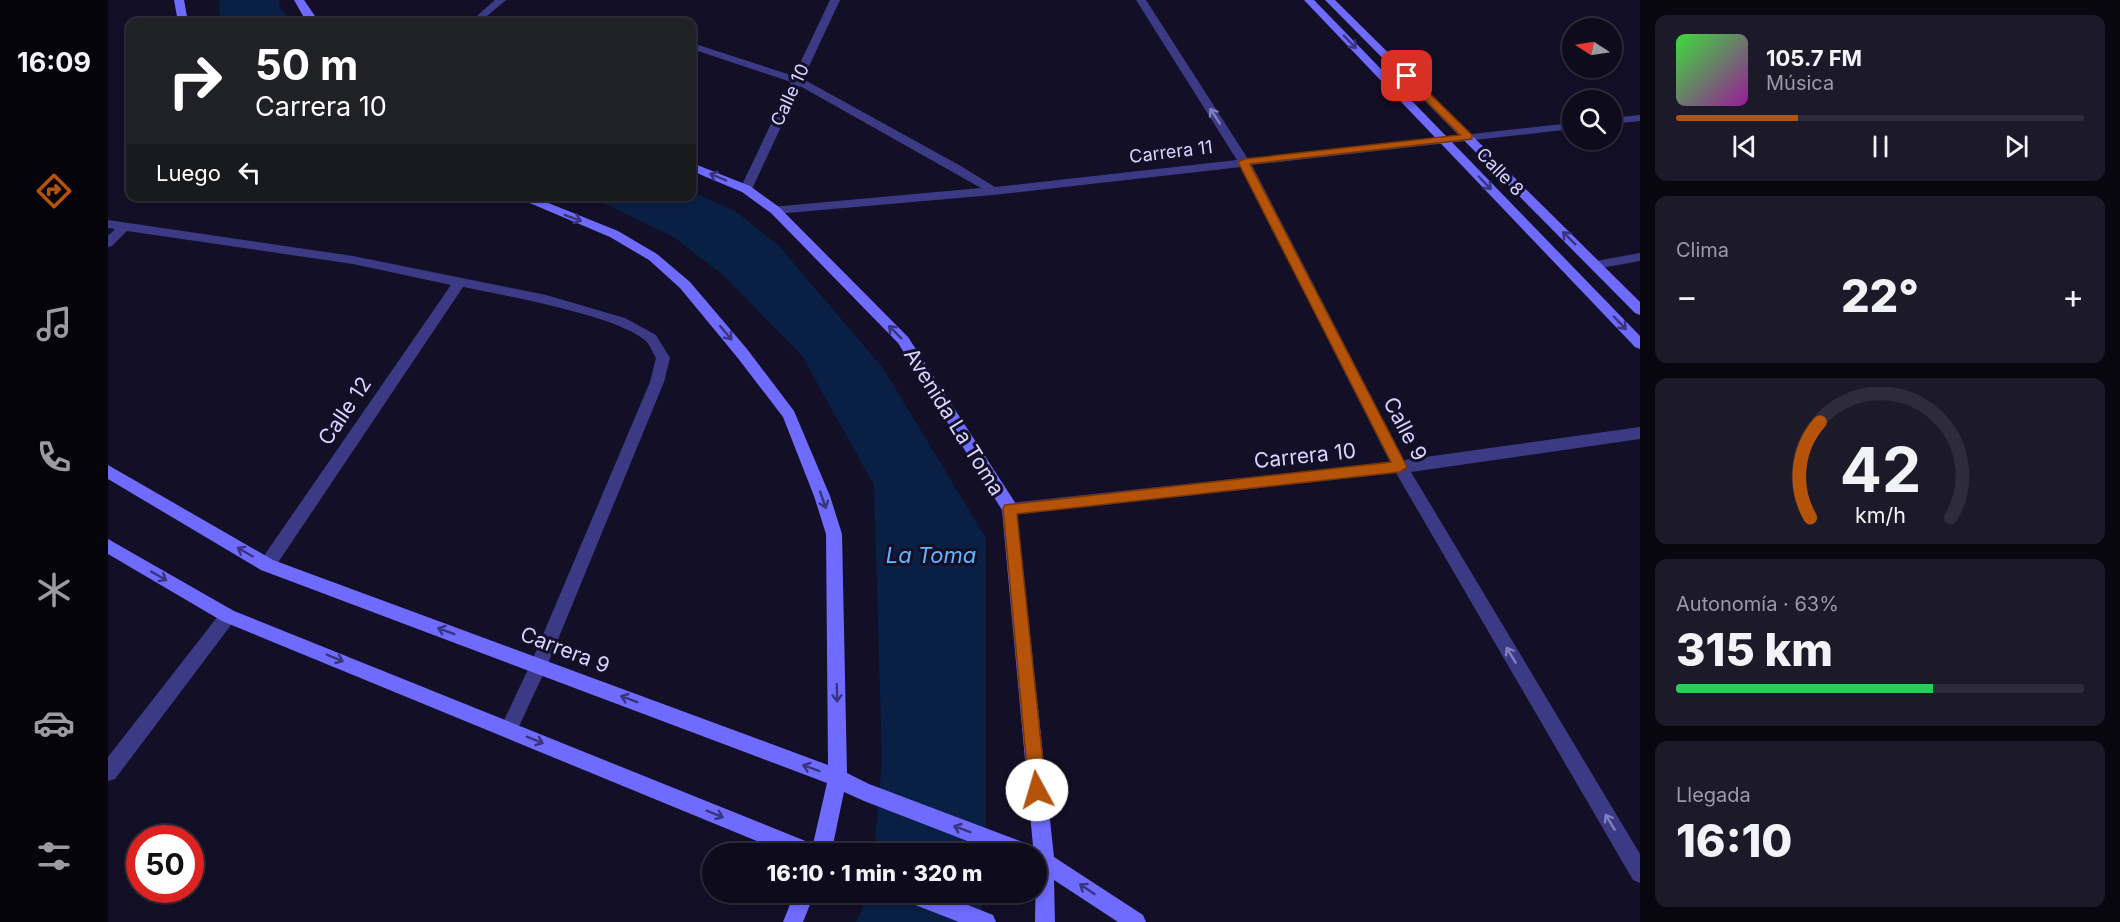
<!DOCTYPE html>
<html lang="es">
<meta charset="utf-8">
<style>
body{margin:0;font-family:Inter,sans-serif;background:#1c1929;color:#f1f3f6;height:100vh;display:flex;flex-direction:column;font-size:22px;white-space:nowrap}
*{box-sizing:border-box;margin:0}
p{font-size:20px;color:#9b9ba3}
.icon{flex:none;width:33px;height:33px;fill:none;stroke:currentColor;stroke-width:2;stroke-linecap:round;stroke-linejoin:round}
.map{position:relative;flex:1;overflow:hidden}
.sheet{display:flex;flex-direction:column;gap:15px;padding:15px;background:#08060f;width:480px}
.sheet>*{flex:none}
.top-card{position:absolute;left:18px;top:18px;width:570px;height:183px;border-radius:12px;box-shadow:0 3px 9px #0003,0 0 0 2px #2e2b3b;background:#202124;color:#fff;overflow:hidden}
.needle{width:39px;rotate:282deg}
.buttons{position:absolute;left:1454px;top:18px;display:grid;gap:12px}
.buttons a{display:grid;place-items:center;width:60px;height:60px;border-radius:50%;background:#0e0b1c;box-shadow:0 3px 9px #0003,0 0 0 2px #2e2b3b;font-size:30px}
.speed{position:absolute;left:18px;top:825px;display:flex;gap:12px;font-size:30px;font-weight:700;text-align:center}
.speed>*{display:grid;place-content:center;width:78px;height:78px;border-radius:50%;background:#0e0b1c;box-shadow:0 3px 9px #0003,0 0 0 2px #2e2b3b;line-height:1}
.speed .limit{border:9px solid #d22;background:#fff;color:#111}
.pin{position:absolute;display:grid;place-items:center;width:51px;height:51px;color:#fff;margin:-26px;border-radius:12px;box-shadow:0 3px 9px #0006}
.me{position:absolute;width:66px;margin:-33px;rotate:354deg;stroke-linejoin:round;filter:drop-shadow(0 0 4px #0008)}
.turn{display:flex;align-items:center;gap:21px;height:126px;padding:0 30px;font-size:27px}
.turn .icon{width:78px;height:78px;stroke-width:2.5}
.turn b{display:block;font-size:42px;line-height:51px}
.then{display:flex;align-items:center;height:57px;padding:0 30px;background:#0003;gap:12px;font-size:22px}
.big{font-size:45px;font-weight:800;line-height:1.1}
.sheet .tile{flex:1;display:flex;flex-direction:column;justify-content:center;gap:9px;min-width:0;padding:0 21px;border-radius:12px;background:#1c1929}
.sheet .dial{align-items:center;gap:0}
.dial svg{height:156px;overflow:visible;fill:none;stroke:#2e2b3b;stroke-width:7;stroke-linecap:round;text-anchor:middle}
.dial text{fill:#f1f3f6;stroke:none}
.song{display:flex;align-items:center;gap:18px}
.cover{width:72px;height:72px;border-radius:9px;background:linear-gradient(135deg,hsl(120 70% 55%),hsl(300 70% 35%))}
.played{height:6px;border-radius:3px;background:linear-gradient(90deg,#b45309 30%,#2e2b3b 30%)}
.keys{display:flex;justify-content:space-around;direction:ltr}
.heat{display:flex;justify-content:space-between;align-items:center;font-size:33px;direction:ltr}
.charge{height:9px;border-radius:4px;background:linear-gradient(90deg,#34c759 63%,#2e2b3b 0)}
.trip{position:absolute;left:594px;top:843px;width:345px;height:60px;border-radius:30px;background:#0e0b1c;box-shadow:0 3px 9px #0003,0 0 0 2px #2e2b3b;font-weight:800;line-height:60px;text-align:center}
main{display:flex;flex:1;min-height:0}
.menu{display:flex;flex-direction:column;width:108px;justify-content:space-around;align-items:center;background:#06040b;color:#9b9ba3}
.menu .icon{width:42px;height:42px}
.menu .current{color:#b45309}
.menu b{font-size:27px;color:#f1f3f6}
.map>svg:first-child{display:block}
.water{fill:#0a1f44}
.lines{fill:none;stroke-linecap:round;stroke-linejoin:round}
.lane{fill:#3d3a85;fill-rule:evenodd}
.street{fill:#3d3a85;fill-rule:evenodd}
.secondary{fill:#6f6bff;fill-rule:evenodd}
.oneway{stroke:#38347d}
.oneway2{stroke:#837fbc}
.route{fill:#b45309;stroke:#753606;stroke-width:1.5}
.labels{text-anchor:middle;stroke-width:6;stroke-linejoin:round;paint-order:stroke}
.far-street-label{font-size:18px;fill:#d9d4ff;stroke:#130f26}
.street-label{font-size:21px;fill:#d9d4ff;stroke:#130f26}
.water-label{font-size:22px;font-style:italic;fill:#62b6ff;stroke:#130f26}
</style>
<main>
<nav class="menu">
<b>16:09</b>
<svg class="icon current" aria-label="directions" viewBox="0 0 24 24"><path d="M12 3l9 9-9 9-9-9zM9 14v-3h6M13 9l2 2-2 2"/></svg>
<svg class="icon" aria-label="music" viewBox="0 0 24 24"><path d="M9 18V5l10-2v13"/><circle cx="6" cy="18" r="3"/><circle cx="16" cy="16" r="3"/></svg>
<svg class="icon" aria-label="phone" viewBox="0 0 24 24"><path d="M5 4h4l2 5-3 2q2 4 5 5l2-3 5 2v4C11 20 4 13 5 4z"/></svg>
<svg class="icon" aria-label="climate" viewBox="0 0 24 24"><path d="M12 3v18M4 7l16 10M4 17L20 7"/></svg>
<svg class="icon" aria-label="car" viewBox="0 0 24 24"><path d="M5 17H2v-5l4-1 3-4h7l3 4 3 1v5h-3M9 17h6M6 11h13"/><circle cx="7" cy="17" r="2"/><circle cx="17" cy="17" r="2"/></svg>
<svg class="icon" aria-label="filters" viewBox="0 0 24 24"><path d="M4 7h16M4 17h16"/><circle cx="9" cy="7" r="2"/><circle cx="15" cy="17" r="2"/></svg>
</nav>
<div class="map">
<svg width="1532" height="922" viewBox="0 0 1532 922">
<rect width="100%" height="100%" fill="#130f26"/>
<g class="water">
<polygon points="111,0 171,0 172,8 185,22 112,22"/>
<polygon points="584,192 627,211 671,246 775,368 878,538 878,853 766,853 774,760 766,485 694,356 615,275 567,238 483,197 584,196"/>
<polygon points="761,893 876,893 871,922 748,922"/>
</g>
<g class="lines">
<polygon class="lane" points="1532,253 1532,261 1488,269 1482,265 1488,261"/>
<g class="street">
<polygon points="387,0 398,0 372,22 362,22"/>
<polygon points="722,0 732,0 695,79 851,165 887,187 1129,160 1028,0 1038,0 1140,159 1464,123 1464,129 1144,165 1296,460 1532,427 1532,439 1303,472 1532,854 1532,883 1525,880 1288,473 902,515 896,514 894,509 896,504 902,503 1282,462 1133,167 885,195 667,214 661,210 663,207 873,188 692,86 644,189 642,192 634,192 632,189 683,82 584,49 584,43 686,76"/>
<polygon points="508,19 513,22 502,22 504,20"/>
<polygon points="1532,115 1532,121 1503,124 1503,118"/>
<path d="M 0,220 L 245,256 L 438,295 L 517,318 L 548,335 L 562,358 L 556,382 L 439,666 L 407,735 L 401,738 L 395,735 L 392,729 L 423,663 L 542,382 L 548,358 C 545,353 542,346 539,342 C 513,316 394,295 355,287 L 165,570 L 159,572 L 153,570 L 151,565 L 153,560 L 343,285 L 245,264 L 19,231 L 4,246 L 0,247 L 0,236 L 7,229 L 0,228 Z"/>
<polygon points="120,608 126,611 128,616 126,621 7,779 0,781 0,757 114,611"/>
</g>
<g class="secondary">
<polygon points="66,0 76,0 80,22 70,22"/>
<polygon points="186,0 196,0 211,22 198,21"/>
<polygon points="1196,0 1206,0 1532,336 1532,349 1527,347"/>
<polygon points="1217,0 1227,0 1532,302 1532,315 1527,313"/>
<polygon points="584,163 642,186 671,207 800,337 908,504 946,857 1035,915 1038,922 1010,922 946,880 947,922 927,922 928,854 893,854 756,801 736,792 723,854 680,854 114,621 0,554 0,539 126,611 705,844 719,783 153,570 0,479 0,465 165,560 720,765 718,534 706,496 675,417 629,357 572,288 541,260 502,237 405,196 423,196 510,231 549,254 582,282 639,349 686,411 722,496 734,534 739,773 761,784 925,846 894,510 790,343 663,213 634,192 584,171"/>
<polygon points="687,892 707,892 695,922 675,922"/>
<polygon points="789,892 827,892 885,915 888,922 851,922 792,899"/>
</g>
</g>
<defs><path id="oneway-shaft" d="M-6 0H5M1.5-3L5.5 0L1.5 3" fill="none" stroke-width="1.6" stroke-linecap="round" stroke-linejoin="round" transform="scale(1.5)"/></defs>
<g class="oneway">
<use href="#oneway-shaft" transform="translate(1242 42) rotate(46)"/>
<use href="#oneway-shaft" transform="translate(610 177) rotate(-157)"/>
<use href="#oneway-shaft" transform="translate(1377 183) rotate(46)"/>
<use href="#oneway-shaft" transform="translate(465 218) rotate(21)"/>
<use href="#oneway-shaft" transform="translate(1461 238) rotate(-135)"/>
<use href="#oneway-shaft" transform="translate(1512 323) rotate(46)"/>
<use href="#oneway-shaft" transform="translate(787 332) rotate(-135)"/>
<use href="#oneway-shaft" transform="translate(618 333) rotate(50)"/>
<use href="#oneway-shaft" transform="translate(715 500) rotate(71)"/>
<use href="#oneway-shaft" transform="translate(137 552) rotate(-150)"/>
<use href="#oneway-shaft" transform="translate(51 576) rotate(30)"/>
<use href="#oneway-shaft" transform="translate(338 631) rotate(-159)"/>
<use href="#oneway-shaft" transform="translate(227 658) rotate(22)"/>
<use href="#oneway-shaft" transform="translate(729 693) rotate(89)"/>
<use href="#oneway-shaft" transform="translate(521 699) rotate(-160)"/>
<use href="#oneway-shaft" transform="translate(427 740) rotate(22)"/>
<use href="#oneway-shaft" transform="translate(703 768) rotate(-160)"/>
<use href="#oneway-shaft" transform="translate(607 814) rotate(22)"/>
<use href="#oneway-shaft" transform="translate(854 829) rotate(-159)"/>
<use href="#oneway-shaft" transform="translate(979 889) rotate(-146)"/>
</g>
<g class="oneway2">
<use href="#oneway-shaft" transform="translate(1107 116) rotate(-123)"/>
<use href="#oneway-shaft" transform="translate(1403 655) rotate(-121)"/>
<use href="#oneway-shaft" transform="translate(1502 822) rotate(-121)"/>
</g>
<polygon class="route" points="1295,74 1302,74 1364,135 1364,139 1142,164 1299,467 1292,472 909,514 938,790 935,796 929,799 923,796 921,790 895,509 897,505 1283,462 1130,162 1136,159 1352,135 1295,78"/>
<g class="labels">
<g class="far-street-label">
<text transform="translate(682 95) rotate(-65)" y="6">Calle 10</text>
<text transform="translate(1063 152) rotate(-7)" y="6">Carrera 11</text>
<text transform="translate(1392 172) rotate(46)" y="6">Calle 8</text>
</g>
<g class="street-label">
<text transform="translate(237 411) rotate(-56)" y="7">Calle 12</text>
<text transform="translate(846 422) rotate(58)" y="7">Avenida La Toma</text>
<text transform="translate(1297 429) rotate(62)" y="7">Calle 9</text>
<text transform="translate(1197 456) rotate(-6)" y="7">Carrera 10</text>
<text transform="translate(457 650) rotate(21)" y="7">Carrera 9</text>
</g>
<g class="water-label">
<text x="823" y="563">La Toma</text>
</g>
</g>
</svg>
<div class="buttons">
<a><svg class="needle" viewBox="-14 -14 28 28"><path d="M0-13l5 13h-10z" fill="#e53935"/><path d="M0 13l5-13h-10z" fill="#9b9ba3"/></svg></a>
<a><svg class="icon" aria-label="search" viewBox="0 0 24 24"><circle cx="10" cy="10" r="6"/><path d="M15 15l6 6"/></svg></a>
</div>
<div class="speed"><div class="limit">50</div></div>
<div class="pin" style="left:1299px;top:76px;background:#d93025"><svg class="icon" aria-label="arrive" viewBox="0 0 24 24"><path d="M6 21V4h12l-3 4 3 4H6"/></svg></div>
<svg class="me" style="left:929px;top:790px" viewBox="-20 -20 40 40"><circle r="19" fill="#fff"/><path d="M0-13L10 11 0 6-10 11z" fill="#b45309"/></svg>
<div class="trip">16:10 · 1 min · 320 m</div>
<div class="top-card">
<div class="turn"><svg class="icon" aria-label="right" viewBox="0 0 24 24"><path d="M7 20v-9h11M14 6l5 5-5 5"/></svg><div><b>50 m</b>Carrera 10</div></div>
<div class="then">Luego<svg class="icon" aria-label="left" viewBox="0 0 24 24"><path d="M17 20v-9H6M10 6l-5 5 5 5"/></svg></div>
</div>
</div>
<section class="sheet">
<div class="tile">
<div class="song"><i class="cover"></i><div><b>105.7 FM</b><p>Música</p></div></div>
<div class="played"></div>
<div class="keys"><svg class="icon" aria-label="previous" viewBox="0 0 24 24"><path d="M18 5L8 12l10 7zM5 5v14"/></svg><svg class="icon" aria-label="pause" viewBox="0 0 24 24"><path d="M8 5v14M16 5v14"/></svg><svg class="icon" aria-label="next" viewBox="0 0 24 24"><path d="M6 5l10 7-10 7zM19 5v14"/></svg></div>
</div>
<div class="tile"><p>Clima</p>
<div class="heat"><a>−</a><b class="big">22°</b><a>+</a></div>
</div>
<div class="tile dial"><svg viewBox="0 0 100 80">
<path d="M14 69A42 42 0 1 1 86 69"/>
<path d="M14 69A42 42 0 0 1 19 20" stroke="#b45309"/>
<text x="50" y="56" font-size="32" font-weight="700">42</text>
<text x="50" y="72" font-size="11">km/h</text>
</svg></div>
<div class="tile"><p>Autonomía · 63%</p><b class="big">315 km</b><div class="charge"></div></div>
<div class="tile"><p>Llegada</p><b class="big">16:10</b></div>
</section>
</main>
